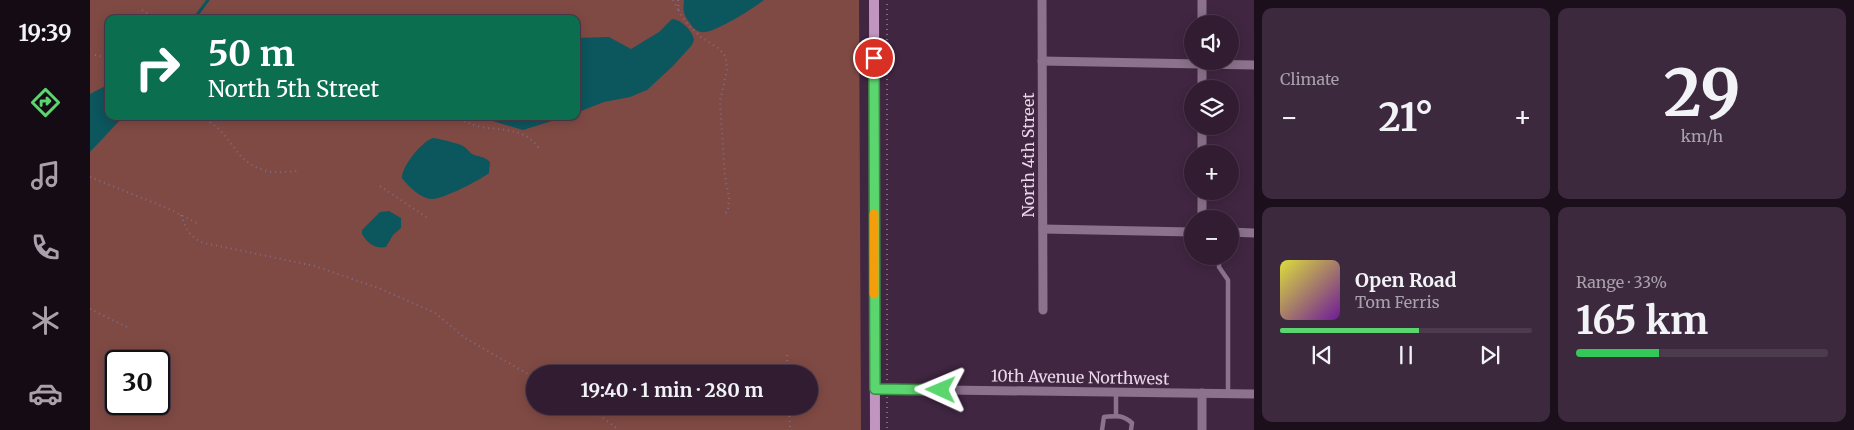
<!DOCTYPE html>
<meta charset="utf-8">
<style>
body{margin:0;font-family:Merriweather,serif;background:#3d293e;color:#f1f3f6;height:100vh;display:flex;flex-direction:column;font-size:19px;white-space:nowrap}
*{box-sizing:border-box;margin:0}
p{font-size:16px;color:#a8a1ac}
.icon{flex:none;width:28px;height:28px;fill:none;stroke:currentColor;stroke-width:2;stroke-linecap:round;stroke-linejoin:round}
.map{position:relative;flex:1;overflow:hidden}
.sheet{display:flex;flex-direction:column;gap:8px;padding:8px;background:#1b0f1c;width:600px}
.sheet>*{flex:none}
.hud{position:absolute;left:15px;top:15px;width:475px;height:105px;border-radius:10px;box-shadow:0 2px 12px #0003,0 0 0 1px #4c3a4d;background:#0b6e4f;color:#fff;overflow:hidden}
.buttons{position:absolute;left:1094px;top:15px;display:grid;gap:10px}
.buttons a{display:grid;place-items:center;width:55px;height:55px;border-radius:50%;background:#311c32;box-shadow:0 2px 12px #0003,0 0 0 1px #4c3a4d;font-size:25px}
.speed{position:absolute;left:15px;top:350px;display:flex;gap:10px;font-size:25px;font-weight:700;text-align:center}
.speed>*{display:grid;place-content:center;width:65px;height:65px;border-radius:50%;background:#311c32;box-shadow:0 2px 12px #0003,0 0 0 1px #4c3a4d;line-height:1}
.speed .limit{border:2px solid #111;border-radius:8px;background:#fff;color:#111}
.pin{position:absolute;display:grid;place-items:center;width:42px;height:42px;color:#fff;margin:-21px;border:2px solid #fff;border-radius:50%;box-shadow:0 1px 5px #0007}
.me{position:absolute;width:55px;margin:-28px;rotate:271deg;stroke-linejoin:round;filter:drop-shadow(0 0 4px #0008)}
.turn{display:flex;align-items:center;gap:18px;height:105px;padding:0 20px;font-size:22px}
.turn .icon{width:65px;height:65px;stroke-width:2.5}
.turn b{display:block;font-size:35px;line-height:42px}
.big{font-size:38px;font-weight:700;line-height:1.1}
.sheet .widget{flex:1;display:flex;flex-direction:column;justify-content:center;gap:8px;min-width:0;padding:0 18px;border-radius:10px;background:#3d293e}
.sheet .dial{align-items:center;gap:0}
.dial b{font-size:65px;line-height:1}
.song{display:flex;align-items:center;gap:15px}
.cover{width:60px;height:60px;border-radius:8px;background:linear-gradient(135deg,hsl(60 70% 55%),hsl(280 70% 35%))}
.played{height:5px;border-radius:2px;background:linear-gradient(90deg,#5bd56e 55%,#4c3a4d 55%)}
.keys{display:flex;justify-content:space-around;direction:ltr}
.heat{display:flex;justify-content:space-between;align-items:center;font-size:28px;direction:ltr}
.charge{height:8px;border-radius:4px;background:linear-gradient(90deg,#34c759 33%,#4c3a4d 0)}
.sheet .tiles{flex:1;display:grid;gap:8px;grid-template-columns:repeat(2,1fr)}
.trip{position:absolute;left:436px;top:365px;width:292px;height:50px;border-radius:25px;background:#311c32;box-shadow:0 2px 12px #0003,0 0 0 1px #4c3a4d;font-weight:700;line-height:50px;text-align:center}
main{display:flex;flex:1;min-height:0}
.tab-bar{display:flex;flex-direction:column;width:90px;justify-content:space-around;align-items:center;background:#140b14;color:#a8a1ac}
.tab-bar .icon{width:35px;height:35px}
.tab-bar .current{color:#5bd56e}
.tab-bar b{font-size:22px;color:#f1f3f6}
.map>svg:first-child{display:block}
.green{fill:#804a44;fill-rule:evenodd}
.water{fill:#0c565e}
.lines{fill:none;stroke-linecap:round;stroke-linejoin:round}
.stream{stroke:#0c565e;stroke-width:3}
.path{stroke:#836b84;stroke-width:2;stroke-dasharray:1 4;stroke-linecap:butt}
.lane{stroke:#8c728c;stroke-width:4.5}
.street{stroke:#8c728c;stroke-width:9}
.secondary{stroke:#c095bf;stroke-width:10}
.route-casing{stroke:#3b8a48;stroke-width:12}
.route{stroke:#5bd56e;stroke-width:9}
.slow{stroke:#f59e0b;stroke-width:9}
.labels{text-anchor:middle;stroke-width:5;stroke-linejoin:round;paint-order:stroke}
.street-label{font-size:16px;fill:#ead8ea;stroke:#412642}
</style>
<main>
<nav class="tab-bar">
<b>19:39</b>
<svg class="icon current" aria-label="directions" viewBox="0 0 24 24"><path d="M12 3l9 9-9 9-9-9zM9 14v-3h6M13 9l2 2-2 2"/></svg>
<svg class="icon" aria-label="music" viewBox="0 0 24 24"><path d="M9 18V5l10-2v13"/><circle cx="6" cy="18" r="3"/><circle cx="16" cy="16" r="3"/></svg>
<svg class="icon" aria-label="phone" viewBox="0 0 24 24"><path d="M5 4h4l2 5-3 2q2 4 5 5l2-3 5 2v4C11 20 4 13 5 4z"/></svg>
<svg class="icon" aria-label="climate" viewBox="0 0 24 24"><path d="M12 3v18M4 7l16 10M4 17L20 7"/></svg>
<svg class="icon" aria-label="car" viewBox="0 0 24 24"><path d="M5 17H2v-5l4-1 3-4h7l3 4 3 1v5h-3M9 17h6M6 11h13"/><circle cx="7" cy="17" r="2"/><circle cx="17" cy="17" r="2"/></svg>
</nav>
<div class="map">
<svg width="1164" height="430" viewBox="0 0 1164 430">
<rect width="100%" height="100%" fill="#412642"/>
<path class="green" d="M 0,0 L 769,0 L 771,430 L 0,430 ZM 19,19 L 486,19 L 486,116 L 19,116 ZM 26,361 L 69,361 L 69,404 L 26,404 ZM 445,374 L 720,374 L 720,406 L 445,406 Z"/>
<g class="water">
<path d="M 594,0 L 674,0 C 664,8 622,35 611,32 C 605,31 602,26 599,22 C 593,14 593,9 594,0 Z"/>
<path d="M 582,19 C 592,20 602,30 604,40 L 602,45 L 583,66 L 557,90 L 540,97 L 514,102 L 486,113 L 486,38 L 519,37 L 541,49 L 569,32 Z"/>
<polygon points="19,84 19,116 34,116 0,152 0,94"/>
<polygon points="394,116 478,116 433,130 399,120"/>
<path d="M 343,138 C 346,138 371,144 373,146 C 377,148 379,152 382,154 C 389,157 394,156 400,162 L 399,173 C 390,180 352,200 341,199 C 330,198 319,187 312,178 C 311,167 332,141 343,138 Z"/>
<path d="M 299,211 L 311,218 L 311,228 L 303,235 L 296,247 C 285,249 277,243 272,234 L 272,230 L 290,212 Z"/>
</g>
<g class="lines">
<polyline class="stream" points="104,19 118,0"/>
<g class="path">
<polyline points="583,0 589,11"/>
<polyline points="588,0 589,12 598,25 611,37 628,48 634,54 636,59 637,70 630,101 635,177 639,197 638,210 634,216"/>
<polyline points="52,10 67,19"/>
<polyline points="5,55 19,58"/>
<path d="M 112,116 C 117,121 123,124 128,128 C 146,146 149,164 177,171 C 187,174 199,171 209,171"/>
<path d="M 360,116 C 371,120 380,124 391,127 C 414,131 433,127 449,148"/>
<polyline points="0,177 79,209 109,224"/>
<polyline points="290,186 339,219"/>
<path d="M 91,215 C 96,229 99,237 114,243 L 225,266 L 291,289 L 345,313 L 375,338 L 445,378"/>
<polyline points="0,309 39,328"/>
<polyline points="697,355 698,374"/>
<polyline points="797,380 797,0"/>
<polyline points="797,397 797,430"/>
<polyline points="497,406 529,430"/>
<polyline points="699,406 700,430"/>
</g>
<g class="lane">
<polyline points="1129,256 1129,267 1138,280 1138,394"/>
<polyline points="1026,416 1026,392"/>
<path d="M 1012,430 L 1014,417 C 1026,416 1032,414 1042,423 L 1041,430"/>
</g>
<g class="street">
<polyline points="952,0 953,310"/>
<polyline points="1112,24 1112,0"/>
<polyline points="952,61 1164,65"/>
<polyline points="1112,61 1112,89"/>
<polyline points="1112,126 1112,154"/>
<polyline points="1112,191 1112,219"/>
<polyline points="953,229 1102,232"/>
<polyline points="1140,232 1164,233"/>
<polyline points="785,389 1164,394"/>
<polyline points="1112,393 1112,430"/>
</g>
<polyline class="secondary" points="784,0 785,430"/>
</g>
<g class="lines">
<g class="route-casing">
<polyline id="route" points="784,58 785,389 851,390"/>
</g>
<use href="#route" class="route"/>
<polyline class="slow" points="784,214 784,294"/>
</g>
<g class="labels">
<g class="street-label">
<text transform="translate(938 155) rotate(-90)" y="6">North 4th Street</text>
<text transform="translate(990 377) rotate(1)" y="6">10th Avenue Northwest</text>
</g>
</g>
</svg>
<div class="buttons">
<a><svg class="icon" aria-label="sound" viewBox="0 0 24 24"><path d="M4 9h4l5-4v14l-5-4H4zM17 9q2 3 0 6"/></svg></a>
<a><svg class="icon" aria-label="layers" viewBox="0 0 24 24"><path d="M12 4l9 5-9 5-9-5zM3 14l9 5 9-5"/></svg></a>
<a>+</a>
<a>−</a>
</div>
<div class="speed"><div class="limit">30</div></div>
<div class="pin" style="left:784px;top:58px;background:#d93025"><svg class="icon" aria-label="arrive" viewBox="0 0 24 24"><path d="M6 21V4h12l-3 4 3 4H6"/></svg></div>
<svg class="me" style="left:851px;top:390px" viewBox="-20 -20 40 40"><path d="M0-17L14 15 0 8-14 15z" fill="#5bd56e" stroke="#fff" stroke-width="4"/></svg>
<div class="trip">19:40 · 1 min · 280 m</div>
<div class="hud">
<div class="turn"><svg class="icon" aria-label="right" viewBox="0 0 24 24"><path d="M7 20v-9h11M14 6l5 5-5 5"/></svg><div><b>50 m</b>North 5th Street</div></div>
</div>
</div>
<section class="sheet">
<div class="tiles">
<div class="widget"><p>Climate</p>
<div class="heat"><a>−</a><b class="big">21°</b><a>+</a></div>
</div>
<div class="widget dial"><b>29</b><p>km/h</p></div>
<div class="widget">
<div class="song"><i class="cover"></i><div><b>Open Road</b><p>Tom Ferris</p></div></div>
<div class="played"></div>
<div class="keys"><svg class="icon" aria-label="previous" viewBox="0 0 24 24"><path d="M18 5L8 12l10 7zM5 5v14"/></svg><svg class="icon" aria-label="pause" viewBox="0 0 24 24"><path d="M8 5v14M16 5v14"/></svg><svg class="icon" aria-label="next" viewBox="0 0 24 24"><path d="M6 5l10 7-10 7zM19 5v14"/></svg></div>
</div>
<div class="widget"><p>Range · 33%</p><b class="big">165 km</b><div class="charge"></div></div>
</div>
</section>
</main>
